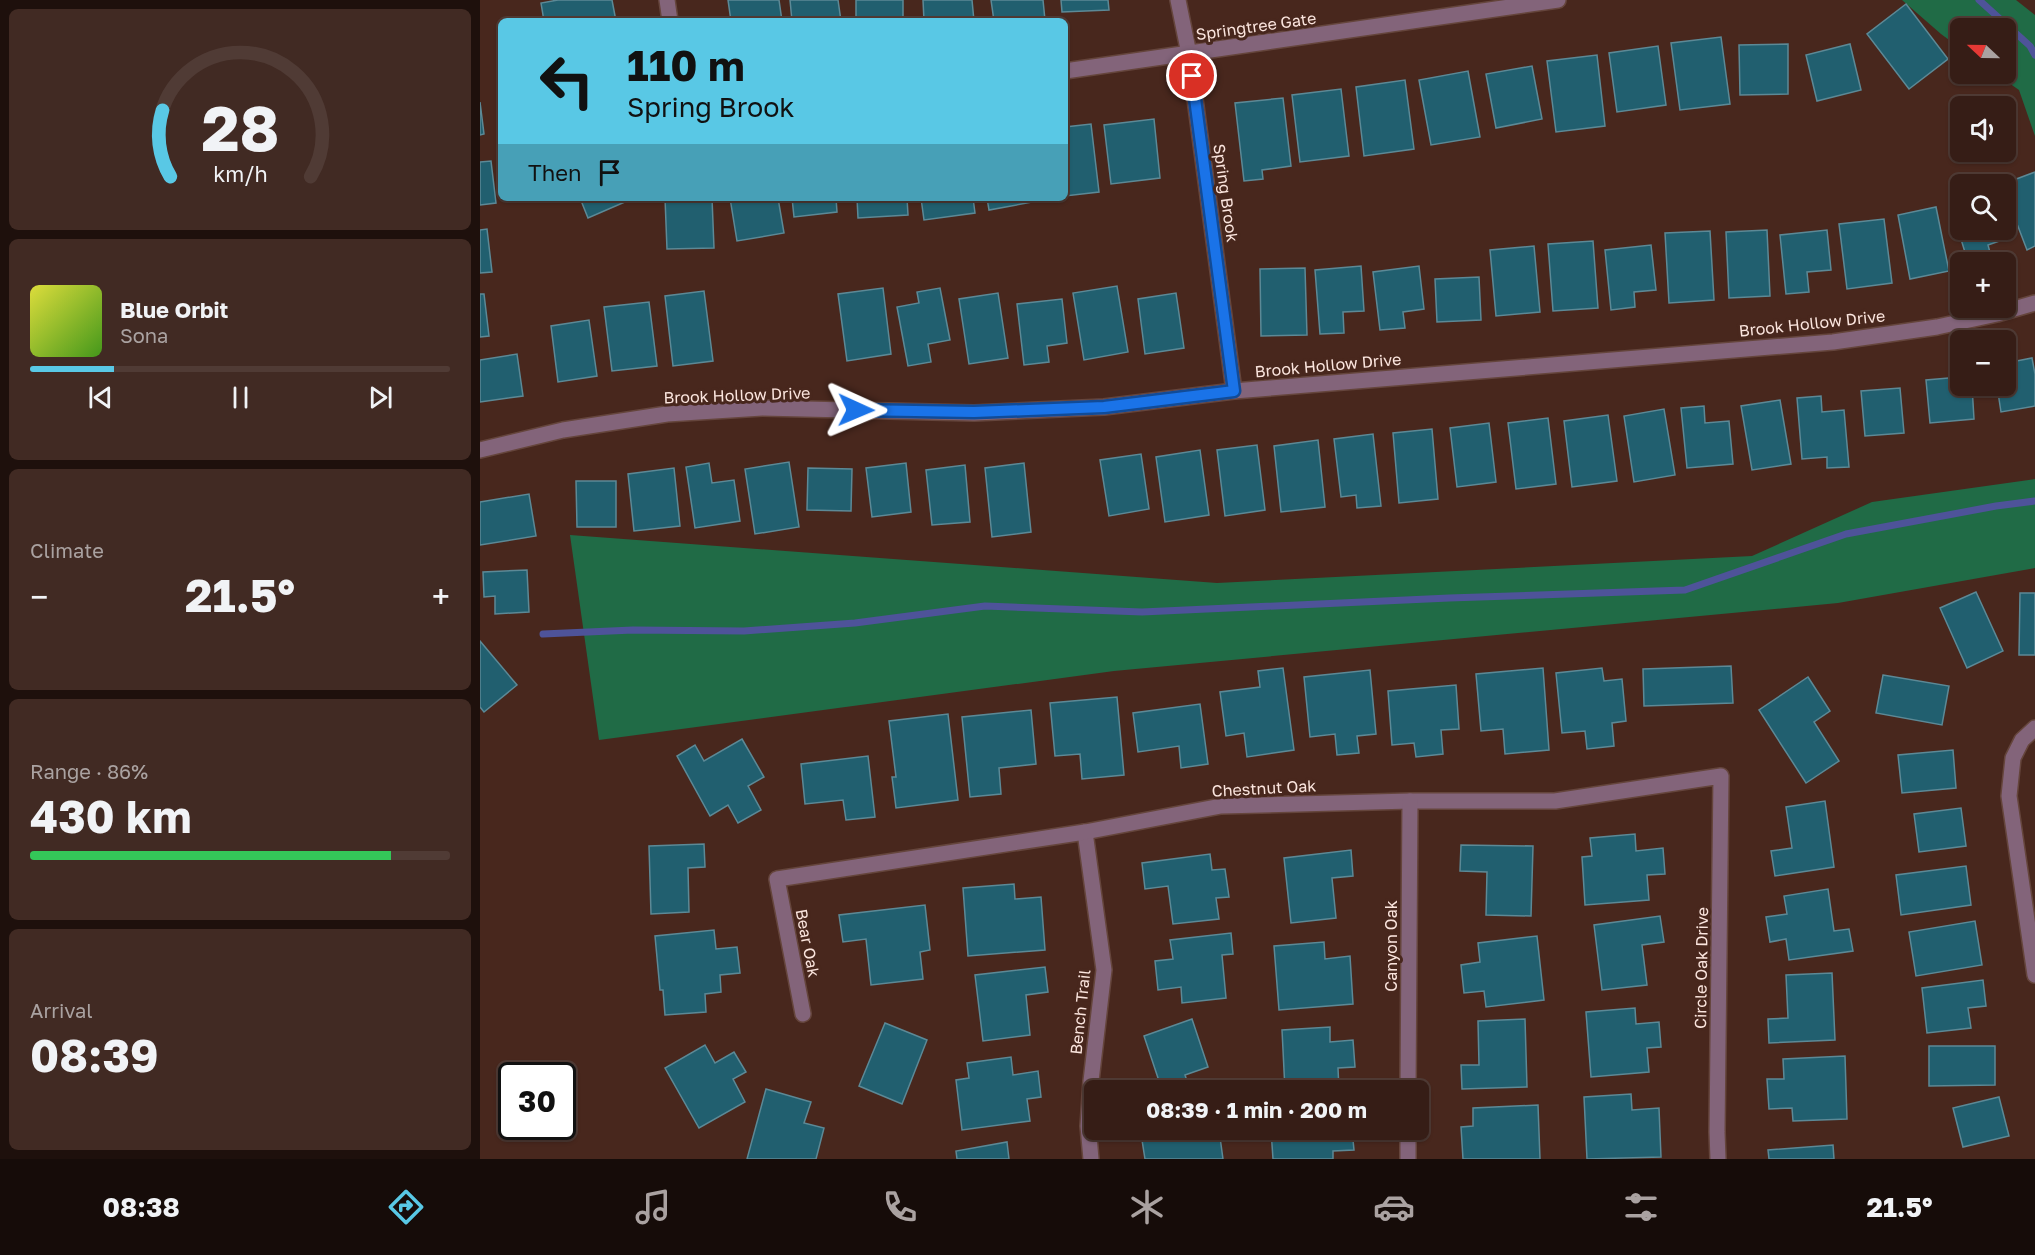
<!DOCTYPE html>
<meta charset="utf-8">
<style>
body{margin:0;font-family:"Golos Text",sans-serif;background:#412a23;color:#f1f3f6;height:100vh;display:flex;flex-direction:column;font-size:22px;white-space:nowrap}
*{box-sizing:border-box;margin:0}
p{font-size:20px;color:#aaa2a1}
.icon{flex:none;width:33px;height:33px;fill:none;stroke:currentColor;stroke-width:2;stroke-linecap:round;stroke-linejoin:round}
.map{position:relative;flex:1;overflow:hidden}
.side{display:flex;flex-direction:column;gap:9px;padding:9px;background:#1e100c;width:480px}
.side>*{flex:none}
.hud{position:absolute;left:18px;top:18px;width:570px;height:183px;border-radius:9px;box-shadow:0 2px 4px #0004,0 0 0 2px #503b35;background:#59c8e5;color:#111;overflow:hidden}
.needle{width:39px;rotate:292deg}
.controls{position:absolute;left:1470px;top:18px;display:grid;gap:12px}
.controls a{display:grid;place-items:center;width:66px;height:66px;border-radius:9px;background:#361d16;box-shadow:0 2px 4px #0004,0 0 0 2px #503b35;font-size:30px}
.speed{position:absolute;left:18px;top:1062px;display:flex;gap:12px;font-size:30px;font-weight:700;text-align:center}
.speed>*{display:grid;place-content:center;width:78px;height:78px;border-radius:50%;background:#361d16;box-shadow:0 2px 4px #0004,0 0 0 2px #503b35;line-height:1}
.speed .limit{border:3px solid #111;border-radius:9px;background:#fff;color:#111}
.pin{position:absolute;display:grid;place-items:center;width:51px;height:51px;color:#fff;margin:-26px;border:3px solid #fff;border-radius:50%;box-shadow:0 2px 6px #0007}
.me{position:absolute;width:66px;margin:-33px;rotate:91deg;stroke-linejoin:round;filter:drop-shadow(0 0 4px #0008)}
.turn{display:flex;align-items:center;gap:21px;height:126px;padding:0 30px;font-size:27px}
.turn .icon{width:78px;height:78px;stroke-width:2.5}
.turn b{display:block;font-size:42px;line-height:51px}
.then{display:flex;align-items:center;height:57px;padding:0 30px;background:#0003;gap:12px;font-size:22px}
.big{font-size:45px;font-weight:700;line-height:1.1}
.side .card{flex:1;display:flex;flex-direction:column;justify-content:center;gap:9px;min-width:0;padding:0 21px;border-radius:9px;background:#412a23}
.side .dial{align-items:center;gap:0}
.dial svg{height:156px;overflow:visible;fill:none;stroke:#503b35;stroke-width:7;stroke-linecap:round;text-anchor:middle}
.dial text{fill:#f1f3f6;stroke:none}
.song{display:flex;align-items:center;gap:18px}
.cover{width:72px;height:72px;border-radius:9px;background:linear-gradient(135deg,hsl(60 70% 55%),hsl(100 70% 35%))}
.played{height:6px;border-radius:3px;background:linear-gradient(90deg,#59c8e5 20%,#503b35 20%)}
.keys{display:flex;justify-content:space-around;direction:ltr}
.heat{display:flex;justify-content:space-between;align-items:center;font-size:33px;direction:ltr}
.charge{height:9px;border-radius:4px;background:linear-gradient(90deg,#34c759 86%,#503b35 0)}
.trip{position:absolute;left:604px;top:1080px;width:345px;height:60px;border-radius:9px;background:#361d16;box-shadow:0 2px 4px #0004,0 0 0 2px #503b35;font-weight:700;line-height:60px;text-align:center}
.tab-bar{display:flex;height:96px;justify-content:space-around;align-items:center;background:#160c09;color:#aaa2a1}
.tab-bar .icon{width:42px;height:42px}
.tab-bar .selected{color:#59c8e5}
.tab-bar b{font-size:27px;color:#f1f3f6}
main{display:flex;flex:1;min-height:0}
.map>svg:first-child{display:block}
.green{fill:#206b46}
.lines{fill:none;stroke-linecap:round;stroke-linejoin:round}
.stream{stroke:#4e5399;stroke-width:7}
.building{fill:#215f6f;stroke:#5c8996;stroke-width:1.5}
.street-casing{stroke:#65453c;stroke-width:18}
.street{stroke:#83647a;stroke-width:15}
.route-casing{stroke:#114b97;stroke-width:15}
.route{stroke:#1a73e8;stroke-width:10}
.labels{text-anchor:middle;stroke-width:6;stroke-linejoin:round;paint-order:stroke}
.street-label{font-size:16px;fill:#fbe5de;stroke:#48271d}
</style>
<main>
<section class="side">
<div class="card dial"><svg viewBox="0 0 100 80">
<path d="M14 69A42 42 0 1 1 86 69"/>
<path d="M14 69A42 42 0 0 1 10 35" stroke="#59c8e5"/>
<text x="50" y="56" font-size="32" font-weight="700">28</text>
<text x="50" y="72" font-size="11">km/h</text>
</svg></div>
<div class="card">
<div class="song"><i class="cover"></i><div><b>Blue Orbit</b><p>Sona</p></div></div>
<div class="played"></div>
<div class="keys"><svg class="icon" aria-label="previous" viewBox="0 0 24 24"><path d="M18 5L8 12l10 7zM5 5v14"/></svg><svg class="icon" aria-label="pause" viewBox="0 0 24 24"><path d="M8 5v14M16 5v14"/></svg><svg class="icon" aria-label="next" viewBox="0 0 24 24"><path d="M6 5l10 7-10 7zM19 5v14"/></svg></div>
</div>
<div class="card"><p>Climate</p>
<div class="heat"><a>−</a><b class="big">21.5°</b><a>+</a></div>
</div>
<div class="card"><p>Range · 86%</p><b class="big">430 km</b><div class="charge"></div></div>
<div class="card"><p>Arrival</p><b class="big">08:39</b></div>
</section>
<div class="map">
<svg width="1555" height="1159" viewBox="0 0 1555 1159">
<rect width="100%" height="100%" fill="#48271d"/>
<g class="green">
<polygon points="1422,0 1536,0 1555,15 1555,136 1539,90 1516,74 1526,74 1526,28 1480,28 1480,48 1461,34"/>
<polygon points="1555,479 1555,568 1358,603 634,671 119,740 90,535 737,583 1272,556 1392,502"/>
</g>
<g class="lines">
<g class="stream">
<polyline points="1499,0 1550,46 1555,55"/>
<polyline points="63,634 153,630 264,631 375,623 505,606 662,612 969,598 1205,590 1366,534 1516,506 1555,501"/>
</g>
</g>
<g class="building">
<polygon points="78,0 132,0 136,21 64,21 61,3"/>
<polygon points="248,0 299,0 302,21 251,21"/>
<polygon points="310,0 358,0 361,21 312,21"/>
<rect x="376" y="0" width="47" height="21"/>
<polygon points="443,0 492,0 494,21 444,21"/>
<polygon points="511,0 563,0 565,20 514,21"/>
<polygon points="581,0 628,0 629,10 582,12"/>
<polygon points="1426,4 1468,59 1429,89 1387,34"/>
<polygon points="1241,37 1250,104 1200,110 1191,43"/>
<polygon points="1308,44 1308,94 1260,95 1259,45"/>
<polygon points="1370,44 1381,90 1337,101 1326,55"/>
<polygon points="1178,46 1186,105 1137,112 1129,53"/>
<polygon points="1117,55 1125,126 1076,132 1067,61"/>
<polygon points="1052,66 1062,119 1016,128 1006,74"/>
<polygon points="988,71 1000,137 951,145 939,80"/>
<polygon points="925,80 934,149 884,156 876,87"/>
<polygon points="861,89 869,156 820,162 812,95"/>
<polygon points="803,98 811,166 782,170 783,179 764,181 755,103"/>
<polygon points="0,102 4,134 0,135"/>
<polygon points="674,119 680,178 631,184 624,125"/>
<polygon points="611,124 619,192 585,196 585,127"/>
<polygon points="11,161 16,203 0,205 0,162"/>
<polygon points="1555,172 1555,246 1547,250 1526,195 1526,184 1523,184"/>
<polygon points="1480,197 1480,230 1525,230 1528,238 1508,245 1512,260 1504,262 1488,262 1469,200"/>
<polygon points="100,198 154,198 108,218"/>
<polygon points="185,198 232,198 234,248 187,249"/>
<polygon points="250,198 298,198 304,233 257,241"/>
<polygon points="312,198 356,198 357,212 314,217"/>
<polygon points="377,198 427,198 428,215 378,218"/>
<polygon points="441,198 493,198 495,213 444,220"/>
<polygon points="507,198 558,198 558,201 509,210"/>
<polygon points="1456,207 1469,271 1430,279 1418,215"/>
<polygon points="1404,219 1412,283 1367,289 1359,224"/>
<polygon points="7,229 12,272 0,273 0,230"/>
<polygon points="1287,230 1290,296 1249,298 1246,232"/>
<polygon points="1347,230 1351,270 1327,272 1329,292 1306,294 1300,235"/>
<polygon points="1230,231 1234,300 1189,303 1185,233"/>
<polygon points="1113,241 1118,308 1073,311 1068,244"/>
<polygon points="1171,245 1176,290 1154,292 1155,307 1131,310 1125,250"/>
<polygon points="1054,246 1060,312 1016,316 1010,250"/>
<polygon points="881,266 884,311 863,312 864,333 840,334 835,270"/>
<polygon points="939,266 944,309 923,312 925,328 900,330 893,272"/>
<polygon points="825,268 827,335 781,336 780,269"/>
<polygon points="999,277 1001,320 957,322 955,279"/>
<polygon points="637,286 648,352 604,360 593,293"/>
<polygon points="403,288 411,354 367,361 358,294"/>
<polygon points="460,288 470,340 448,344 451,362 428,366 417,307 439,303 437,292"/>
<polygon points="224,291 233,361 193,366 185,296"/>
<polygon points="518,293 528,358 489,364 479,299"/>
<polygon points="696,293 704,348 665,354 658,299"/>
<polygon points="0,294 4,294 9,336 0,337"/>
<polygon points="582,299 587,343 567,346 569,362 544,365 537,304"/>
<polygon points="169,302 177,366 132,371 124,307"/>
<polygon points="109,320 117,376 78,382 71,326"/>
<polygon points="37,354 43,396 0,402 0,360"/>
<polygon points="1552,358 1555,374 1555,406 1521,412 1517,386 1526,386 1526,363"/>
<polygon points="1480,377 1480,386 1492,386 1494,419 1450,423 1446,380"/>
<polygon points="1420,388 1424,433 1385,436 1381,391"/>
<polygon points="1341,396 1342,412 1364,410 1369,467 1347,468 1347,457 1322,459 1317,398"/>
<polygon points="1300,400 1311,464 1272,470 1261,406"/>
<polygon points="1224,406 1225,423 1249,421 1253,464 1207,468 1201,408"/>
<polygon points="1184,409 1195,475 1154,482 1144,416"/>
<polygon points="1128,415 1137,481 1092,487 1084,421"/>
<polygon points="1068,418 1076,484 1036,489 1028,423"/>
<polygon points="1009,423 1016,482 977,487 970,428"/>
<polygon points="952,429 958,499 919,503 913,433"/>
<polygon points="893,434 901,506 877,508 876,495 861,497 854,439"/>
<polygon points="838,440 845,507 801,512 794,446"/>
<polygon points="777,445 785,510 745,516 737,450"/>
<polygon points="720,450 729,515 685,522 676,457"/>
<polygon points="661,454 669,509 629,516 620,460"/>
<polygon points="309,462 319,527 275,534 265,469"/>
<polygon points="229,463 232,483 254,480 260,521 215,528 206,467"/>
<polygon points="426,463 431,512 392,517 386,468"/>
<polygon points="544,463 551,532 512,537 505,468"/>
<polygon points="485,465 490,522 452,525 446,470"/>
<polygon points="194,468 200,526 154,531 148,474"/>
<polygon points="328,468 372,469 371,511 327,510"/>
<polygon points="96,481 136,481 136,527 97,527"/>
<polygon points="49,494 56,536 0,545 0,502"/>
<polygon points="47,570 49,612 15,614 15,596 4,597 3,572"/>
<polygon points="1496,592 1523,651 1487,668 1460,608"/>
<polygon points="1540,593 1555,593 1555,655 1539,655"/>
<polygon points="0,641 37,685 4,712 0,707"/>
<polygon points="1251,666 1253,703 1164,706 1163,669"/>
<polygon points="803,668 814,750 767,757 764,733 746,736 740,692 780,687 778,671"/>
<polygon points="1063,668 1069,750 1025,754 1023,729 1001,731 996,674"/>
<polygon points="1122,668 1124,681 1142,679 1146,721 1132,723 1134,746 1107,749 1105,731 1082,733 1076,673"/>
<polygon points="890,670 896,734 877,736 879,753 857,755 855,734 830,737 824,677"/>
<polygon points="1403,675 1469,686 1462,725 1396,713"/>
<polygon points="1328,677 1350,711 1334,722 1359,761 1326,783 1279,710"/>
<polygon points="976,685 979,729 961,730 963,754 936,757 934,743 912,745 908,691"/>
<polygon points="637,697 644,775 602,779 600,754 575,756 570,703"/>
<polygon points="720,704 728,764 701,768 699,746 658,752 653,713"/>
<polygon points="551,710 556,764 519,768 521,794 490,797 482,717"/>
<polygon points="468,714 478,800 416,808 412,777 416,777 409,721"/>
<polygon points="262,739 284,777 268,786 281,810 258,823 248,805 230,816 197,756 215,745 224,761"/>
<polygon points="1473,750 1476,788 1422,793 1418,755"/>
<polygon points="388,756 395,817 366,820 363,800 325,804 321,764"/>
<polygon points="1345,801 1354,867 1295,876 1291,851 1312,848 1306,807"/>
<polygon points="1481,808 1486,846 1439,852 1434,814"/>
<polygon points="1155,834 1156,851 1183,848 1185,874 1167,875 1169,900 1105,905 1102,857 1112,856 1110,838"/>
<polygon points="224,844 225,867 208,868 209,912 171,914 169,846"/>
<polygon points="981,845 1053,846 1051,916 1006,915 1007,872 980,871"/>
<polygon points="871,850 873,876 852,878 856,918 811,923 804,858"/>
<polygon points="730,854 732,870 745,869 749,897 736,898 739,919 693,924 688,886 665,889 662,863"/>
<polygon points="1486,866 1491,905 1421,915 1416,875"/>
<polygon points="534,884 535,899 561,897 565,950 488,956 483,888"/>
<polygon points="1348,889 1354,931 1369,929 1373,951 1309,960 1306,939 1290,942 1286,917 1307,914 1304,896"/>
<polygon points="445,905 450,950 440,952 443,979 391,985 386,939 363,942 359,915"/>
<polygon points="1180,916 1184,942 1162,945 1167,985 1122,990 1114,925"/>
<polygon points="1495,921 1502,965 1436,976 1429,932"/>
<polygon points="234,930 236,949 257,947 260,973 240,975 241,992 225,994 226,1012 185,1015 183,990 180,990 175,936"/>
<polygon points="751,933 753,954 742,955 746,998 702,1003 701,987 678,990 675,961 693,959 690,940"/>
<polygon points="1057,936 1064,1000 1006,1007 1004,991 984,993 981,965 1000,962 998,943"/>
<polygon points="844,942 845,959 870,956 873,1004 799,1010 794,946"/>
<polygon points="565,967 568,992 546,995 550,1035 503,1041 495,975"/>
<polygon points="1352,973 1355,1040 1289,1043 1288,1019 1308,1018 1306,975"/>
<polygon points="1503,980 1506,1006 1488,1008 1491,1028 1447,1033 1442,988"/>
<polygon points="1155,1008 1156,1024 1179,1022 1181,1047 1167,1048 1169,1072 1111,1077 1106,1012"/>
<polygon points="712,1019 728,1067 705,1075 710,1090 682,1090 664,1036"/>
<polygon points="1045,1019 1047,1087 982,1089 981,1065 999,1065 998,1021"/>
<polygon points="405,1023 447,1040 422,1104 379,1086"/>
<polygon points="850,1027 850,1042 873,1040 875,1067 858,1068 859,1090 805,1090 802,1030"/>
<polygon points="225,1045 235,1063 254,1052 266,1072 253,1079 265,1102 219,1128 185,1068"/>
<polygon points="1449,1046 1515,1046 1515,1085 1449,1086"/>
<polygon points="1365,1056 1367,1119 1313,1121 1312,1108 1289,1109 1287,1079 1304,1079 1303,1059"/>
<polygon points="531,1057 533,1075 558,1071 561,1097 547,1099 550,1121 482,1130 476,1080 489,1078 487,1063"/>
<polygon points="286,1089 331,1102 324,1123 344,1128 336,1159 267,1159"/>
<polygon points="1151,1094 1152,1110 1179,1108 1181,1157 1107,1159 1104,1097"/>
<polygon points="1519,1097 1529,1136 1483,1147 1473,1108"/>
<polygon points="1058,1105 1060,1159 983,1159 981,1127 993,1126 993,1108"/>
<polygon points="680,1130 739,1130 743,1159 665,1159 662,1140 681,1137"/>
<polygon points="791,1130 872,1130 874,1150 853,1151 853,1159 793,1159"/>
<polygon points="527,1142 529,1159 477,1159 476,1151"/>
<polygon points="1353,1145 1354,1159 1289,1159 1288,1150"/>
</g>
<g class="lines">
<g class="street-casing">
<g id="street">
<polyline points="187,0 190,21"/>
<polyline points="698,0 709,54 754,391"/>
<polyline points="585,71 1078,0"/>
<polyline points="0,450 83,430 187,414 282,408 494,413 624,407 754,391 1353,342 1457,327 1517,314 1555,303"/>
<polyline points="1555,728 1542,740 1533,758 1529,796 1555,975"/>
<polyline points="605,832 624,970 611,1081 608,1126 611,1159"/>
<polyline points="323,1014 297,879 605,832 741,806 930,801 1075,801 1241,776 1237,1132 1238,1159"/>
<polyline points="928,1090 930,801"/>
<polyline points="928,1159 928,1130"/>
</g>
</g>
<use href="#street" class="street"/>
</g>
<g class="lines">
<g class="route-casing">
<polyline id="route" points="376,410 494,412 624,407 754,391 712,76"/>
</g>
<use href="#route" class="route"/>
</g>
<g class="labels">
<g class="street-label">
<text transform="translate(776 26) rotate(-8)" y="6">Springtree Gate</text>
<text transform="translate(746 193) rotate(82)" y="6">Spring Brook</text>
<text transform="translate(1332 323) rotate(-6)" y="6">Brook Hollow Drive</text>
<text transform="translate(848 365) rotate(-5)" y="6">Brook Hollow Drive</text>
<text transform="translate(257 395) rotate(-2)" y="6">Brook Hollow Drive</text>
<text transform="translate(784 788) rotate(-3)" y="6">Chestnut Oak</text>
<text transform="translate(328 943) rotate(79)" y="6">Bear Oak</text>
<text transform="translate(911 946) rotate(-90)" y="6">Canyon Oak</text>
<text transform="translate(1221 968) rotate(-89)" y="6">Circle Oak Drive</text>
<text transform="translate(600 1012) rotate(-84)" y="6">Bench Trail</text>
</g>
</g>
</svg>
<div class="controls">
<a><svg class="needle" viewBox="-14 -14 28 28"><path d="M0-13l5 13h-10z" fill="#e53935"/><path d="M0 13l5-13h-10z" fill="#aaa2a1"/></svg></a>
<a><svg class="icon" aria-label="sound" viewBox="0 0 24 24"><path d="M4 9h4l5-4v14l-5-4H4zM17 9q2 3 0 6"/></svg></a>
<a><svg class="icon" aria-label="search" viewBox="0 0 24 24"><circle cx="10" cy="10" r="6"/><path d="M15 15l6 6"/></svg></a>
<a>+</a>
<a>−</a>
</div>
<div class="speed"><div class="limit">30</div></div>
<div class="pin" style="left:712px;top:76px;background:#d93025"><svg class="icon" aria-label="arrive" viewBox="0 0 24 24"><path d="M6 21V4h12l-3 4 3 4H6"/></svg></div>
<svg class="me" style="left:376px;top:410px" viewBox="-20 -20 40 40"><path d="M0-17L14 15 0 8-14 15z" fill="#1a73e8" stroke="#fff" stroke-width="4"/></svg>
<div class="trip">08:39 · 1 min · 200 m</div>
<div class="hud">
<div class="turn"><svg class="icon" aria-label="left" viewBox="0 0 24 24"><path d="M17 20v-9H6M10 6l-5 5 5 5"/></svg><div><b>110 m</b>Spring Brook</div></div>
<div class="then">Then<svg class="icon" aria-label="arrive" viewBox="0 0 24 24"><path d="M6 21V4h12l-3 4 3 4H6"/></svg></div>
</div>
</div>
</main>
<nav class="tab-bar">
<b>08:38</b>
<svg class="icon selected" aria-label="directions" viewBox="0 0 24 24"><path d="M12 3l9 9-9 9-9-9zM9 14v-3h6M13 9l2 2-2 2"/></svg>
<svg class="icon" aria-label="music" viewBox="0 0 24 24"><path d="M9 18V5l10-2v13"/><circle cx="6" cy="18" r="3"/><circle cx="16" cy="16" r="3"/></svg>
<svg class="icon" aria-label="phone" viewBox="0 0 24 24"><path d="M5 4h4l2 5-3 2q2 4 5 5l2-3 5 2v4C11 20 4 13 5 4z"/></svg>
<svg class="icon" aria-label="climate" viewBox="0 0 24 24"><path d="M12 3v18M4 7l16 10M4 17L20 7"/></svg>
<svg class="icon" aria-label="car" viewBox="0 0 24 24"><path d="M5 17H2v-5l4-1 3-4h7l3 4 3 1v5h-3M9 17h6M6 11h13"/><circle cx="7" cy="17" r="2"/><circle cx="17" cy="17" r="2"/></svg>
<svg class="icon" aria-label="filters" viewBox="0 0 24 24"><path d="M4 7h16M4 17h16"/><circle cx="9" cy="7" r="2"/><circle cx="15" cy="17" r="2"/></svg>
<b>21.5°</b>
</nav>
